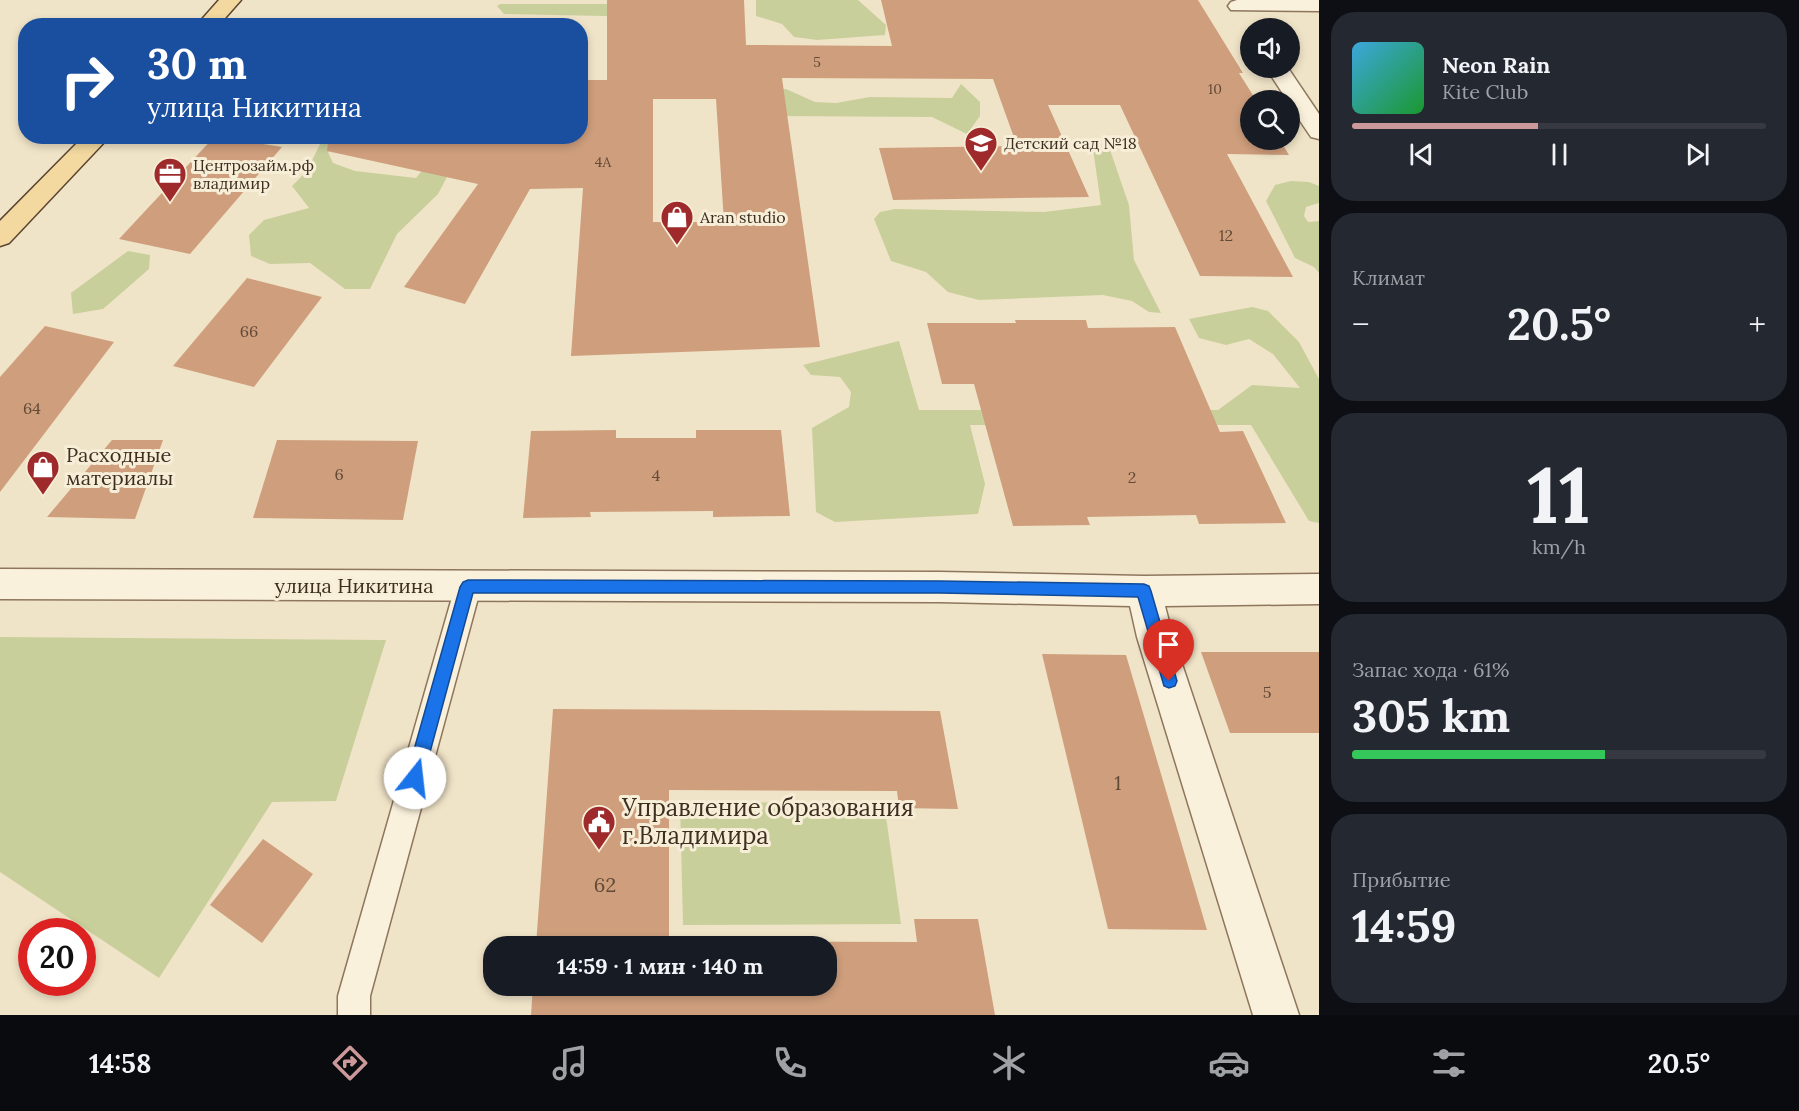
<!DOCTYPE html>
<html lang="ru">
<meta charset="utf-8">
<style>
body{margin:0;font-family:Lora,serif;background:#242831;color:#f1f3f6;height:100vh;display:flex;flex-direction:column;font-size:22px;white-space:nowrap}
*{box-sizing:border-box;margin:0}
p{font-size:20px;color:#9ea1a6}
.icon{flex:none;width:33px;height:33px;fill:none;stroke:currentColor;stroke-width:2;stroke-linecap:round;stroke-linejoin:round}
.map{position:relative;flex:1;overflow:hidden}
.drawer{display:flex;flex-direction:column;gap:12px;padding:12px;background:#0d0f14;width:480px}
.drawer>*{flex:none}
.guide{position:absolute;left:18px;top:18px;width:570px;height:126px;border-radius:24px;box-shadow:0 3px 9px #0003;background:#1a4fa0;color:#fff;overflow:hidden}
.controls{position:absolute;left:1240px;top:18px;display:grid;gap:12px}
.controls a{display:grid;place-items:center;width:60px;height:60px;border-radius:50%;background:#171b24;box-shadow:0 3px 9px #0003;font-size:30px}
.speed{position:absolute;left:18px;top:918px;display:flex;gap:12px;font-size:30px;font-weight:700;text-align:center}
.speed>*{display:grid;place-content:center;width:78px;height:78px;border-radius:50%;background:#171b24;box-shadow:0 3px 9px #0003;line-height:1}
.speed .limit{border:9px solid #d22;background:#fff;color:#111}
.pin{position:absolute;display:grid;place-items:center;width:51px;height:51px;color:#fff;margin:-62px -26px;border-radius:50% 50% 50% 0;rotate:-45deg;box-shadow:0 0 6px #0007}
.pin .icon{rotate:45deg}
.me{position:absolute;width:66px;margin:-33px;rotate:16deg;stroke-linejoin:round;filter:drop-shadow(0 0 4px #0008)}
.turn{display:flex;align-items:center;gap:21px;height:126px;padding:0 30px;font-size:27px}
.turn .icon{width:78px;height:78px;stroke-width:2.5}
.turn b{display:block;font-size:42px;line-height:51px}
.big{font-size:45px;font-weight:700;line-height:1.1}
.drawer .card{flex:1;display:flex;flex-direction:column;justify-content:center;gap:9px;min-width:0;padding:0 21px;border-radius:24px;background:#242831}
.drawer .dial{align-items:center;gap:0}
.dial b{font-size:78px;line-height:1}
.song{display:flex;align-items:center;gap:18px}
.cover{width:72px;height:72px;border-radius:9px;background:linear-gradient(135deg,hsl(200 70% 55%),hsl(130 70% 35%))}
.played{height:6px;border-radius:3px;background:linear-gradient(90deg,#cc999b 45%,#363941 45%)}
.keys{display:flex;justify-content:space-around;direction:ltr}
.heat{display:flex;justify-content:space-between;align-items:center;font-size:33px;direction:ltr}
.charge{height:9px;border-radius:4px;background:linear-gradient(90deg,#34c759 61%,#363941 0)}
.trip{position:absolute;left:483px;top:936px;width:354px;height:60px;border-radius:24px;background:#171b24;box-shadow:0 3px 9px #0003;font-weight:700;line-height:60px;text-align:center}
.menu{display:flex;height:96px;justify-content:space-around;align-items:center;background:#090b0e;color:#9ea1a6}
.menu .icon{width:42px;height:42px}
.menu .on{color:#cc999b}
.menu b{font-size:27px;color:#f1f3f6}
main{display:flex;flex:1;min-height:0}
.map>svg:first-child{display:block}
.green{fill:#c9cf9b}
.building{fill:#cf9f7d;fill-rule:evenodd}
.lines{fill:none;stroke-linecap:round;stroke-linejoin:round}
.lane-casing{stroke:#8d765c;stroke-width:3}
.street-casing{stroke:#8d765c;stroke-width:3}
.primary-casing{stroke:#5b4430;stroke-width:3}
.lane{fill:#faf1dc;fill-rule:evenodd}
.street{fill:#faf1dc;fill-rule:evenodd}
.primary{fill:#f3d9a0;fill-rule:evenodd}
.route{fill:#1a73e8;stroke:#114b97;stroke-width:1.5}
.labels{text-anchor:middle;stroke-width:6;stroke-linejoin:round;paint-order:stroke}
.far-number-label{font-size:14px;fill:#624a37}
.far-poi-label{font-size:16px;fill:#3d2e20;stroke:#f7eed8;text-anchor:start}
.number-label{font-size:16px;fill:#624a37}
.poi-label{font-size:20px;fill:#3d2e20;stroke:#f7eed8;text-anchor:start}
.street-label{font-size:20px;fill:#3d2e20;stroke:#f7eed8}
.near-number-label{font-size:20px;fill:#624a37}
.near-poi-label{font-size:24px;fill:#3d2e20;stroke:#f7eed8;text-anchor:start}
</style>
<main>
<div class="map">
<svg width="1319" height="1015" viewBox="0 0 1319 1015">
<rect width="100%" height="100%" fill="#f0e4c8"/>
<g class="green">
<polygon points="756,0 858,0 886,25 885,35 817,40 802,38 794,37 782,24 756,16"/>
<polygon points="500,4 650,4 652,17 504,14 497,6"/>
<polygon points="961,84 980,102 980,116 967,134 932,117 772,116 770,90 786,89 815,102 836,103 870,97 952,98"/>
<polygon points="330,137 345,137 328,152 333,163 355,171 416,178 449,137 468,137 438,194 397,234 370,289 345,289 310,263 270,264 251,256 249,235 264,220 309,208 292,186 307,171 321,142"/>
<polygon points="1108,144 1129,205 1134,260 1161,313 1149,312 1132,301 1103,295 979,300 948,292 926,272 891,261 874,219 880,212 895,209 1044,212 1101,205 1093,149"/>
<polygon points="1291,181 1309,182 1319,186 1319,203 1306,207 1304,216 1308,222 1319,221 1319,273 1314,267 1295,258 1266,201 1275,185"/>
<polygon points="128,251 150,255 149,269 103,309 73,314 71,293"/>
<polygon points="1252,307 1268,311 1299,342 1319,379 1319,523 1309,521 1251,425 970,425 985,484 978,514 835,522 816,512 812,428 849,407 851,392 840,377 811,375 803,365 899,341 919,410 1218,410 1252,385 1300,388 1273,354 1249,339 1226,345 1199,338 1189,319"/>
<polygon points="0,637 386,640 336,801 272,802 159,978 0,872"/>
<polygon points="884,802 901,924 683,925 680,803"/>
</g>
<g class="building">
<path d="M 607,0 L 744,0 L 746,45 L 892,46 L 881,0 L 1198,0 L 1243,73 L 1239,73 L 1256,100 L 1251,100 L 1251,140 L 1280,140 L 1289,155 L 1227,154 L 1293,277 L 1200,276 L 1120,105 L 1048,105 L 1089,197 L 893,200 L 879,148 L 1017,146 L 993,79 L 782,78 L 820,347 L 571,356 L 583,188 L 530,189 L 465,304 L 404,287 L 478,184 L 327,151 L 329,136 L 580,136 L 580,80 L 607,80 ZM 653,99 L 716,99 L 724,222 L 653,222 Z"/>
<polygon points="215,136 282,147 190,254 119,239"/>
<polygon points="247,278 322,297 254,387 173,366"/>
<polygon points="1015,320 1086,320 1088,328 1175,327 1220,432 1243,431 1286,523 1199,524 1196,515 1087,517 1090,525 1013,526 974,384 942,384 927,323 1016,323"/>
<polygon points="45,326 114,342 0,492 0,377"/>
<polygon points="616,430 616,438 696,438 696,430 781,430 790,516 713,517 713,511 590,512 591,517 523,518 531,431"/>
<polygon points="112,440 163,440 135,519 47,517"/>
<polygon points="277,440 418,441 403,520 253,518"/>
<polygon points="1201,652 1319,652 1319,733 1230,733"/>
<polygon points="1042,654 1126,655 1207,930 1108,929"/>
<polygon points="553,709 940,711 958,809 899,808 897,791 669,790 669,941 917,942 914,919 978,919 995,1015 531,1015 533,986 826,986 826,946 536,946"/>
<polygon points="263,839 313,874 262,943 210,905"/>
</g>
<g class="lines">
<g class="lane-casing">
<polygon id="lane" points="468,576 477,579 481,587 370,996 370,1015 338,1015 338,996 455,587 459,579"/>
</g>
<g class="street-casing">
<g id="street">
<polygon points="1237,0 1319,0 1319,11 1231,10 1228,6 1231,2"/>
<polygon points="1266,68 1288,68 1319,114 1319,139 1311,137 1290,106 1290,100 1287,100"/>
<polygon points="0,569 940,572 1144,576 1319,574 1319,604 1165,606 1173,637 1299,1015 1253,1015 1137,637 1130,606 940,602 0,599"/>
</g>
</g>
<g class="primary-casing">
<g id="primary">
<polygon points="219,0 241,0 218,26 196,26"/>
<polygon points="84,136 110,136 9,243 0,246 0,221"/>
</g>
</g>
<use href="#lane" class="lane"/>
<use href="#street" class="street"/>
<use href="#primary" class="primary"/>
</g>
<polygon class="route" points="468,580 940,581 1144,584 1149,586 1151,591 1177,681 1175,686 1169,688 1164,686 1138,597 940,593 473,593 423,778 420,783 415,786 409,783 406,778 460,587 463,582"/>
<defs>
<g id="school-pin" transform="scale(1.725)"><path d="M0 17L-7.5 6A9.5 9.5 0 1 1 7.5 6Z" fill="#9e2a2b" stroke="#f7eed8"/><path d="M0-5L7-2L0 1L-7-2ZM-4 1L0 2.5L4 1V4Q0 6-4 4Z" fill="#fff"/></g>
<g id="office-pin" transform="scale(1.725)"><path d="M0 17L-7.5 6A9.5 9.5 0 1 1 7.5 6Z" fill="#9e2a2b" stroke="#f7eed8"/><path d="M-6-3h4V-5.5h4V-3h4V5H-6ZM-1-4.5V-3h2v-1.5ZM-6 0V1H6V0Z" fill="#fff"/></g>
<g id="shop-pin" transform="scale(1.725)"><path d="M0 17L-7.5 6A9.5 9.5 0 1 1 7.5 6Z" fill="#9e2a2b" stroke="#f7eed8"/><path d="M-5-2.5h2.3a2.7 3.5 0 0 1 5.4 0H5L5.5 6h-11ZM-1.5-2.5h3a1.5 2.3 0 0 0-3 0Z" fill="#fff"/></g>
<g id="civic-pin" transform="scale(1.725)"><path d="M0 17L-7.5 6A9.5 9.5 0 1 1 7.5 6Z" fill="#9e2a2b" stroke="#f7eed8"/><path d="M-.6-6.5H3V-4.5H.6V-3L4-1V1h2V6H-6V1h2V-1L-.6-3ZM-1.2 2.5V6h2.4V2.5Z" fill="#fff"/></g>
</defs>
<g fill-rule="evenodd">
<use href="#school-pin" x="981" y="143"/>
<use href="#office-pin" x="170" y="174"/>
<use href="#shop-pin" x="677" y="217"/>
<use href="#shop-pin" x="43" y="467"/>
<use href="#civic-pin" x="599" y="822"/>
</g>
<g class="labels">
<g class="far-number-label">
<text x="817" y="67">5</text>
<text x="1215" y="94">10</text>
<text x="603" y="167">4А</text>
</g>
<g class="far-poi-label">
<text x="1004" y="149">Детский сад №18</text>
<text x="193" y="171">Центрозайм.рф<tspan x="193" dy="18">владимир</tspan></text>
<text x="700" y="223">Aran studio</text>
</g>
<g class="number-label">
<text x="1226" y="241">12</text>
<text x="249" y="337">66</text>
<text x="32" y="414">64</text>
<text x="339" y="480">6</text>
<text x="656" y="481">4</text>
<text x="1132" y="483">2</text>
<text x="1267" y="698">5</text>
</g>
<g class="poi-label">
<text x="66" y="462">Расходные<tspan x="66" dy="23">материалы</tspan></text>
</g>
<g class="street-label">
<text x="354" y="593">улица Никитина</text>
</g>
<g class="near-number-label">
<text x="1118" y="790">1</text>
<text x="605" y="892">62</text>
</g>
<g class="near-poi-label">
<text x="622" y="816">Управление образования<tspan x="622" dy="28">г.Владимира</tspan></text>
</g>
</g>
</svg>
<div class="controls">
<a><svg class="icon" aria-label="sound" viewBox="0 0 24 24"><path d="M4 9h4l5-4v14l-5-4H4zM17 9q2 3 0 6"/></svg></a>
<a><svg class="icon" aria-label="search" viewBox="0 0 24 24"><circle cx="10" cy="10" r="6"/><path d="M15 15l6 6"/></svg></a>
</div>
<div class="speed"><div class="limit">20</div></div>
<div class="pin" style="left:1169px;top:681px;background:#d93025"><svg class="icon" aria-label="arrive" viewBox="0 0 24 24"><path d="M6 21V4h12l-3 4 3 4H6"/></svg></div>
<svg class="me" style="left:415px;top:778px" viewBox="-20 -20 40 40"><circle r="19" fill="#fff"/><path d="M0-13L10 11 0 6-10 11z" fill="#1a73e8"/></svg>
<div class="trip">14:59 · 1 мин · 140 m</div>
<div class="guide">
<div class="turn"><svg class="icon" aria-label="right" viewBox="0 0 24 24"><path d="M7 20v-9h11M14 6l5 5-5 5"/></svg><div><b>30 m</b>улица Никитина</div></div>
</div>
</div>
<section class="drawer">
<div class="card">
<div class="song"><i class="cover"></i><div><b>Neon Rain</b><p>Kite Club</p></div></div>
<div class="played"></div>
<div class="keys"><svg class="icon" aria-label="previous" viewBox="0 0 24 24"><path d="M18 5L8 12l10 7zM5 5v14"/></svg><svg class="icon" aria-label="pause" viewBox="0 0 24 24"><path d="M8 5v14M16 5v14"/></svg><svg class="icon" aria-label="next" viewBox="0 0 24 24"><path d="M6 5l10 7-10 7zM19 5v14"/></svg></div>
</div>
<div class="card"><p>Климат</p>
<div class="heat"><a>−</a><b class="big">20.5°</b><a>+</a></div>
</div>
<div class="card dial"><b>11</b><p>km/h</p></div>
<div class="card"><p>Запас хода · 61%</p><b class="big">305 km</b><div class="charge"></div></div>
<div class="card"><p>Прибытие</p><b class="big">14:59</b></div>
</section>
</main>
<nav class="menu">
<b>14:58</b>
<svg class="icon on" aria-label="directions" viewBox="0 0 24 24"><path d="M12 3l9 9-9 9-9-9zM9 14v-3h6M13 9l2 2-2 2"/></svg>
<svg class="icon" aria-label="music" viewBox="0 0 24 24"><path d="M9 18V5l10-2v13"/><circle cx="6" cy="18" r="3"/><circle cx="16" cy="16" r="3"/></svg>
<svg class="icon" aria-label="phone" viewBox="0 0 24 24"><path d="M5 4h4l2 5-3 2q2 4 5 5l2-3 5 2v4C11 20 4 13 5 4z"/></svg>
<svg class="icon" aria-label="climate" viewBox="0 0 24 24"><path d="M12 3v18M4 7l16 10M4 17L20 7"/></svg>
<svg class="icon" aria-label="car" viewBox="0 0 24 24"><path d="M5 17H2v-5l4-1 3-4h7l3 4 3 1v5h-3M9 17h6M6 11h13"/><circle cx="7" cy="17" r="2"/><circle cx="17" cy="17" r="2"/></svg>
<svg class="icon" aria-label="filters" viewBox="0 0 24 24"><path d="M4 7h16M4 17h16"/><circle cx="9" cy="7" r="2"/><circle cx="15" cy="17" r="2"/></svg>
<b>20.5°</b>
</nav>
